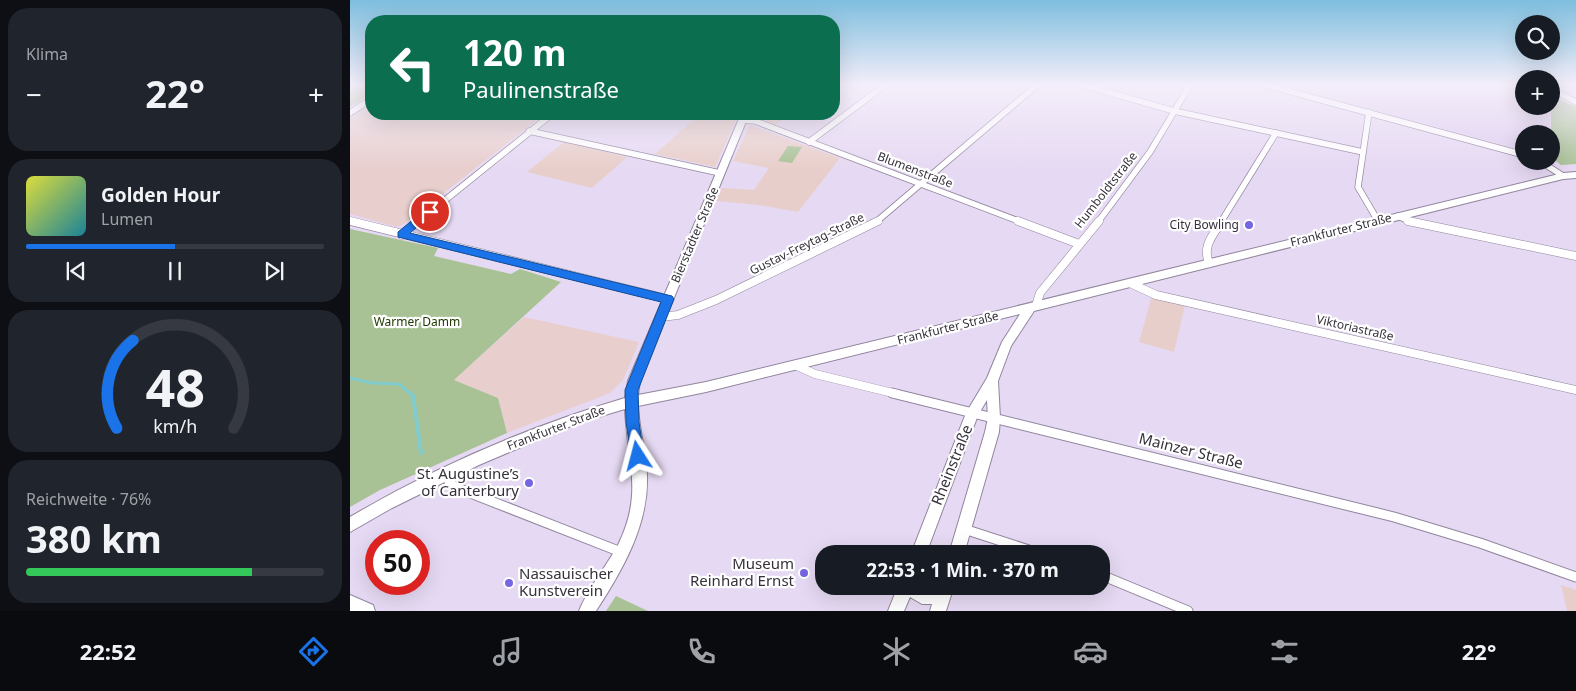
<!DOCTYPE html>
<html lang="de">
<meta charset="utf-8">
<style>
body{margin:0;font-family:"Noto Sans",sans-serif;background:#20242c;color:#f1f3f6;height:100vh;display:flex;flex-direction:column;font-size:19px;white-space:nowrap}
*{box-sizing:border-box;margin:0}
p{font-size:16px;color:#9ea1a6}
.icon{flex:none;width:28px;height:28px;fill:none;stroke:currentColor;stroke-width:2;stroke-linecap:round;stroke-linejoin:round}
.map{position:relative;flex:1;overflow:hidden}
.sheet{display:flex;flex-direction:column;gap:8px;padding:8px;background:#0d0f14;width:350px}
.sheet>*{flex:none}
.hud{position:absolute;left:15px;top:15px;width:475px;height:105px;border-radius:20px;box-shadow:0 5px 20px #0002;background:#0b6e4f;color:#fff;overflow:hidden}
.controls{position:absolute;left:1165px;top:15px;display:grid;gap:10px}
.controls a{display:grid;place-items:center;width:45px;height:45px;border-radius:50%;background:#171b24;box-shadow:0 5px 20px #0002;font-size:25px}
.speed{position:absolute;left:15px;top:530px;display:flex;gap:10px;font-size:25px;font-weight:700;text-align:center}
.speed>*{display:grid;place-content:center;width:65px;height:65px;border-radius:50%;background:#171b24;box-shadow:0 5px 20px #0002;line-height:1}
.speed .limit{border:8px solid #d22;background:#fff;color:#111}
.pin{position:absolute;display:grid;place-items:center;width:42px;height:42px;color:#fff;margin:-21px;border:2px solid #fff;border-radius:50%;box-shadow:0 1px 5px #0007}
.me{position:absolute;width:55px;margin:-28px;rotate:351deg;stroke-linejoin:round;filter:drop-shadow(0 0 4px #0008)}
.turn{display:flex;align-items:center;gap:18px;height:105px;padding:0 15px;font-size:22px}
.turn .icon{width:65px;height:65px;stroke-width:2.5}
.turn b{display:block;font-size:35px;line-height:42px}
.big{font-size:38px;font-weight:700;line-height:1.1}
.sheet .tile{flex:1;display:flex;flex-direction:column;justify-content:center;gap:8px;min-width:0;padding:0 18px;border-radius:20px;background:#20242c}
.sheet .dial{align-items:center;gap:0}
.dial svg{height:130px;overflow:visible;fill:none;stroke:#363941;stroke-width:7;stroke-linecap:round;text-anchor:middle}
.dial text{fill:#f1f3f6;stroke:none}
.song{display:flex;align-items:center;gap:15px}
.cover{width:60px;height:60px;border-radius:8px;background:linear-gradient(135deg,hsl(60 70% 55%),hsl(190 70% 35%))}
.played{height:5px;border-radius:2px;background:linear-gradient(90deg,#1a73e8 50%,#363941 50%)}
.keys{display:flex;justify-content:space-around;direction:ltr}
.heat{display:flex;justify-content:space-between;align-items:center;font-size:28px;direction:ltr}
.charge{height:8px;border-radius:4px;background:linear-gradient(90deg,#34c759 76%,#363941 0)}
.trip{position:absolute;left:465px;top:545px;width:295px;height:50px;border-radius:20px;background:#171b24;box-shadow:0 5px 20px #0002;font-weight:700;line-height:50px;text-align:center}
.dock{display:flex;height:80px;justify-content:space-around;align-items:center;background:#090b0e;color:#9ea1a6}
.dock .icon{width:35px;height:35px}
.dock .active{color:#1a73e8}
.dock b{font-size:22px;color:#f1f3f6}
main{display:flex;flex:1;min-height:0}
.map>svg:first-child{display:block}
.commercial{fill:#e8cecd}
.built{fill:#dfcff0}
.education{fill:#e8ceca}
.green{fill:#a9c295}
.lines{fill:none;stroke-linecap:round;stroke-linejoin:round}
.stream-far1{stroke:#80ccce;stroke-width:3}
.stream{stroke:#80ccce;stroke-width:4}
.street-far2-casing{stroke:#91859d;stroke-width:7}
.street-far1-casing{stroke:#91859d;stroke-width:9}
.street-casing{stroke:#91859d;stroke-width:11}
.secondary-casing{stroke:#91859d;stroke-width:2}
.street-far2{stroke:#fff;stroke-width:5.5}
.street-far1{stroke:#fff;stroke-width:8}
.street{stroke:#fff;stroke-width:9}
.secondary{fill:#fff;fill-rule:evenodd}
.route{fill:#1a73e8;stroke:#114b97}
.poi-dot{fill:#7566e1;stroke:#fff;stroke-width:2}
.labels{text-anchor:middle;stroke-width:4.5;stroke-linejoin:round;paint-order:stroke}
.street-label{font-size:12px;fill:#36313b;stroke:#fff}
.poi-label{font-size:12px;fill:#36313b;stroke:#fff;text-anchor:end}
.park-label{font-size:12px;fill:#213a03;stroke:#fff}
.near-street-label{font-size:15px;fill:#36313b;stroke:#fff}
.near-poi-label{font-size:15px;fill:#36313b;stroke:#fff;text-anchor:end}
</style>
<main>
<section class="sheet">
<div class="tile"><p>Klima</p>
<div class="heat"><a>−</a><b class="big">22°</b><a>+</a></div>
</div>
<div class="tile">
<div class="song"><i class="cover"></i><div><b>Golden Hour</b><p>Lumen</p></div></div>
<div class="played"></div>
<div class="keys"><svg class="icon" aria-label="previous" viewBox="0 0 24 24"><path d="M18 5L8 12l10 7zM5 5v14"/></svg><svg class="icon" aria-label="pause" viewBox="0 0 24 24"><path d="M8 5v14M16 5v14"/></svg><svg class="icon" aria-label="next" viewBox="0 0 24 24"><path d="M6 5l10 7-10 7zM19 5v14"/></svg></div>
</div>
<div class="tile dial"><svg viewBox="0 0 100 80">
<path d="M14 69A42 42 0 1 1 86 69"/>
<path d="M14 69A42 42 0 0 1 24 15" stroke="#1a73e8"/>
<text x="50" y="56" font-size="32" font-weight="700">48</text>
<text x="50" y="72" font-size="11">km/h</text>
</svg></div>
<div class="tile"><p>Reichweite · 76%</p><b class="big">380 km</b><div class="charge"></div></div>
</section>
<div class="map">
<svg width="1226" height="611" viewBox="0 0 1226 611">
<rect width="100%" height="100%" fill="#e6d9f3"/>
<g class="commercial">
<polygon points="21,103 21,114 165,114 188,119 54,224 47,227 0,214 0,118"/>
<polygon points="174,317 289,342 273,380 260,393 157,433 148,398 104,380"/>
</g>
<polygon class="built" points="929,85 1174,85 1174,106 1200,106 1200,134 1174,134 1174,150"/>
<g class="education">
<polygon points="350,114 388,116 365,167 305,154"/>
<polygon points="404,114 440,114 425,125 403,116"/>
<polygon points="400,125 490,158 448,212 409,205 366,201 372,188 404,190 419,168 383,161"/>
<polygon points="214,142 277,157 242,188 177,172"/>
<polygon points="802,296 835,305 824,352 789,342"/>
<polygon points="1211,585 1226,590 1226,611 1217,611"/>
</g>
<g class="green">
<polygon points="0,85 21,85 21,94 0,107"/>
<polygon points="1201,96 1226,107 1226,164 1211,165 1201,157"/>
<polygon points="438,146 452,147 442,163 428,161"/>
<polygon points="0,229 88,248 84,256 161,274 170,269 211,282 104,380 148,398 157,433 30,490 0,507"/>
<polygon points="266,596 298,611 256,611"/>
</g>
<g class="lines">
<polyline class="stream-far1" points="0,378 22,383 49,384 61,394"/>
<polyline class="stream" points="60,393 63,396 71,453"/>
<g class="street-far2-casing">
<g id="street-far2">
<polyline points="733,85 824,111 1013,152"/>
<polyline points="916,85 1174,155"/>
<polyline points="1201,89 1226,102"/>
<polyline points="1019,112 1008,187 1028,221"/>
<polyline points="0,113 21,99"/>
<polyline points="393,120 405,121 671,222"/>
<polyline points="179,131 370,173"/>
<polyline points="459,142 535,85"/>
<polyline points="1190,161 1213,176"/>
<polyline points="1048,216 1061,222"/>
<polyline points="0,221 4,222"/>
<polyline points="68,222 202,114"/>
<polyline points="526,222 687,85"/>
<polyline points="748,222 800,152 840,85"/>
<polyline points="871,222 926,133"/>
</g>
</g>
<g class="street-far1-casing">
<g id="street-far1">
<polyline points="0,221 318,299"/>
<polyline points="668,221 729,244"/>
<polyline points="1058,221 1226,256"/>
<polyline points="52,235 70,221"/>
<path d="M 859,263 C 852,246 863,235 872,221"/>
<polyline points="780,283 806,295 1226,390"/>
<polyline points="686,306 690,293 749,221"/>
<polyline points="311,317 328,315 366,300 528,221"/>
<polyline points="445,365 465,374 547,394"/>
</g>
</g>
<g class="street-casing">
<g id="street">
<polyline points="542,393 1044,517 1130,543 1226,577"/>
<polyline points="97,474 99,482 105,487 271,552"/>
<polyline points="614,529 691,554"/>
<polyline points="751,575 838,611"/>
</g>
</g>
<g class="secondary-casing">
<g id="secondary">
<path d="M 391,114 L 399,114 L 290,381 L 288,395 L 356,382 L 1213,173 L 1226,172 L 1226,178 L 1213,179 L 684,311 L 661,346 L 648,381 L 650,418 L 649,432 L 614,554 L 599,554 L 635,432 L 638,418 L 637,400 L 628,415 L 576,554 L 561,554 L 616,413 L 637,378 L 652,342 L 670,314 L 356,392 L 288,406 C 289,429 296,452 297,475 C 299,525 272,571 246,611 L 229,611 C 238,588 256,567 268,545 C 294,492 277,462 275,409 L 228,423 L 129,465 L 42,508 L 0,532 L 0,517 C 85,467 180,426 275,398 L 278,381 Z"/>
<polygon points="548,586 571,586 577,589 586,586 602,586 603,589 596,611 580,611 582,604 572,604 560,597 554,611 538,611"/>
<polygon points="0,595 23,605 25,611 0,611"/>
</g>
</g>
<use href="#street-far2" class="street-far2"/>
<use href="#street-far1" class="street-far1"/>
<use href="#street" class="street"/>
<use href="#secondary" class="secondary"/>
</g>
<linearGradient id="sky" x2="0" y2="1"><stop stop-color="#7ebede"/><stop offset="0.5" stop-color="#f4eefa"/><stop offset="1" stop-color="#f4eefa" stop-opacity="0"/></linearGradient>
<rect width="1226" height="170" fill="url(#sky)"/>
<polygon class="route" points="76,209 80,209 85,212 60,233 322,296 324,299 288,390 289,422 294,456 292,460 288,462 283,460 281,456 276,422 275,390 311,302 48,237 48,232"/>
<g class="poi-dot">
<circle cx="899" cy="225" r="5"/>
<circle cx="179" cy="483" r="5"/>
<circle cx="454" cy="573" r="5"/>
<circle cx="159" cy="583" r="5"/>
</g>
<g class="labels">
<g class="street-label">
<text transform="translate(565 170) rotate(21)" y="4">Blumenstraße</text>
<text transform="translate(756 190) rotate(-52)" y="4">Humboldtstraße</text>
<text transform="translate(991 230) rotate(-14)" y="4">Frankfurter Straße</text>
<text transform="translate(345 235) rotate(-67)" y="4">Bierstadter Straße</text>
<text transform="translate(457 244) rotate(-26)" y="4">Gustav-Freytag-Straße</text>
<text transform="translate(598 328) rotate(-14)" y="4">Frankfurter Straße</text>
<text transform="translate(1005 328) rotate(13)" y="4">Viktoriastraße</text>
<text transform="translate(206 428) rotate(-21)" y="4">Frankfurter Straße</text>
</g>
<g class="poi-label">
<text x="889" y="229">City Bowling</text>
</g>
<g class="park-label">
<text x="67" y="326">Warmer Damm</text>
</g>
<g class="near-street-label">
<text transform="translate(841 451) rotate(14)" y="5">Mainzer Straße</text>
<text transform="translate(602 465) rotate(-68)" y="5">Rheinstraße</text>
</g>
<g class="near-poi-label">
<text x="169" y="479">St. Augustine’s<tspan x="169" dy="17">of Canterbury</tspan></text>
<text x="444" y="569">Museum<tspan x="444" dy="17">Reinhard Ernst</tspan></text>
<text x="169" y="579" text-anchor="start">Nassauischer<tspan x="169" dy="17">Kunstverein</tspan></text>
</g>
</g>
</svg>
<div class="controls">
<a><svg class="icon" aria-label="search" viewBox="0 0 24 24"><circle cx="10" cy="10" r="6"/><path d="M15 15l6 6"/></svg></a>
<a>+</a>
<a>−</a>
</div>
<div class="speed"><div class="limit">50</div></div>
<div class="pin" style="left:80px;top:212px;background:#d93025"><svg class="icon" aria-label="arrive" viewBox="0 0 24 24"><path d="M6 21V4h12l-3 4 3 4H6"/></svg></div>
<svg class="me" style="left:288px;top:456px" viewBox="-20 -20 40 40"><path d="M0-17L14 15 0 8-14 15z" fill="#1a73e8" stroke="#fff" stroke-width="4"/></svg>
<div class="trip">22:53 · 1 Min. · 370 m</div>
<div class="hud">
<div class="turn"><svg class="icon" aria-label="left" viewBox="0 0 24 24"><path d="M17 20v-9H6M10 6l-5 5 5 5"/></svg><div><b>120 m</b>Paulinenstraße</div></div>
</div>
</div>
</main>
<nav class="dock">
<b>22:52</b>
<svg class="icon active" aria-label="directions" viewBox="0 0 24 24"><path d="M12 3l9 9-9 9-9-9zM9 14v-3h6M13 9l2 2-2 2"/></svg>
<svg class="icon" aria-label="music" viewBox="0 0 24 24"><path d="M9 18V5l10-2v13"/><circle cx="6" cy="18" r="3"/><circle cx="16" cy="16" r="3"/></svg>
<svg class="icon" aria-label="phone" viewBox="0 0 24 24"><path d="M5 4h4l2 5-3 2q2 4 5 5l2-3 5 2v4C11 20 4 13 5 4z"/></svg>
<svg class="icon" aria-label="climate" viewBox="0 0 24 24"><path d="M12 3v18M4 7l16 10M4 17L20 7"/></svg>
<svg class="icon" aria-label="car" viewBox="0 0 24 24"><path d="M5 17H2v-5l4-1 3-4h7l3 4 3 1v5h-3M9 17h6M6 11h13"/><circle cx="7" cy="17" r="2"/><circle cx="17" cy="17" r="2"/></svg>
<svg class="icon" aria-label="filters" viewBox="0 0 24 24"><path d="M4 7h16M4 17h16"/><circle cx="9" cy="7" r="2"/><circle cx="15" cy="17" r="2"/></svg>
<b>22°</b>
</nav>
